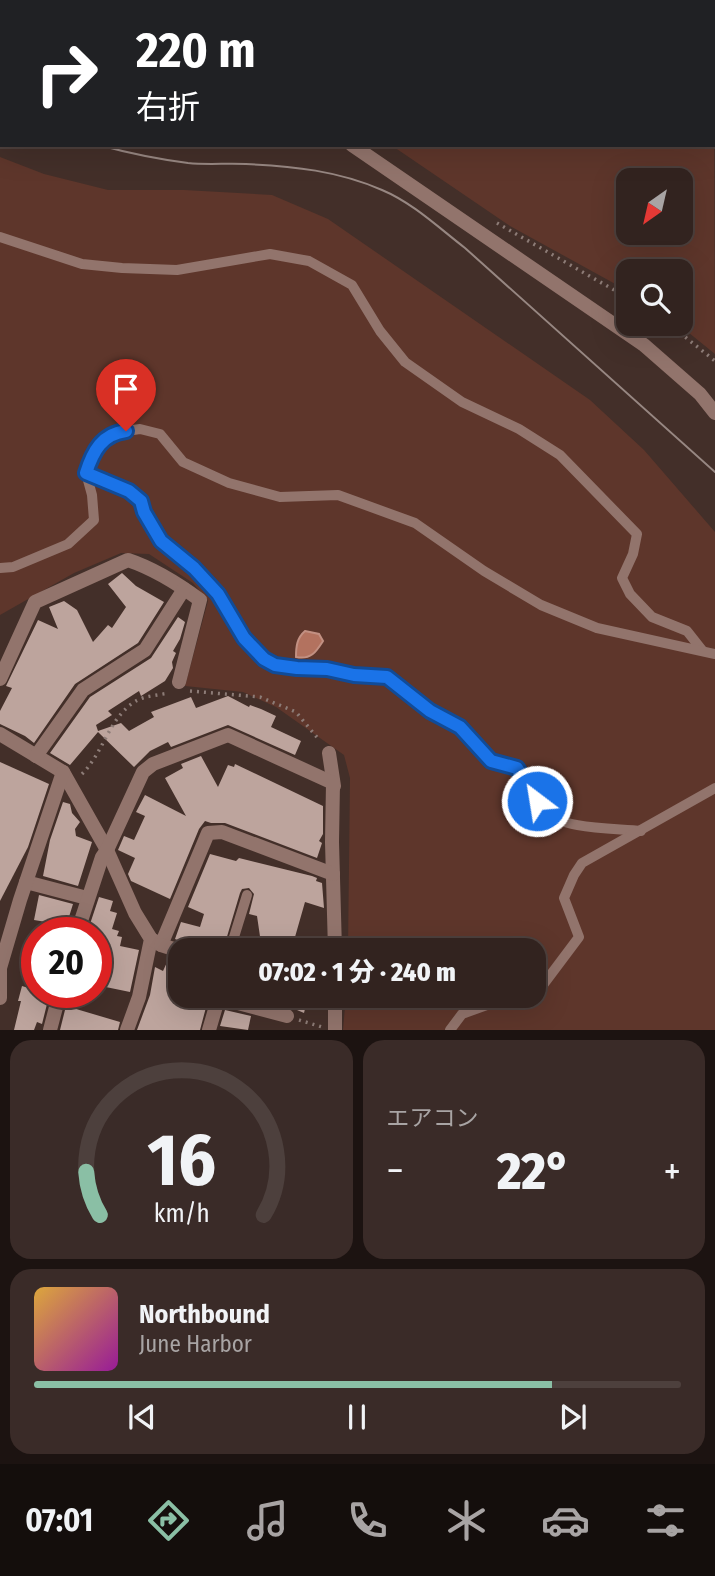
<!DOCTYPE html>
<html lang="ja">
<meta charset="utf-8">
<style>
body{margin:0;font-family:"Fira Sans Condensed","Noto Sans JP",sans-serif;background:#3a2b28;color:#f1f3f6;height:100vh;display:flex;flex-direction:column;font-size:26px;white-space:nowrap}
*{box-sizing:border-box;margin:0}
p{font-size:23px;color:#a8a4a4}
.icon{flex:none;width:38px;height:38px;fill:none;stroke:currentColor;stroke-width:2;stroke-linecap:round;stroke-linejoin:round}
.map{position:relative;height:1030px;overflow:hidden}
.panel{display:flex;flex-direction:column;gap:10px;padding:10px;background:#1c1311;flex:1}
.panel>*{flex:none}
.top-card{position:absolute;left:0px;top:0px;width:716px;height:147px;box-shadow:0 7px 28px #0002,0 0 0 2px #4d403d;background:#202124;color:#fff;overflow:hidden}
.needle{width:46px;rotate:214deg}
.controls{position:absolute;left:616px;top:168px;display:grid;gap:14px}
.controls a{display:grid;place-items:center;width:77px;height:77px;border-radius:14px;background:#32231f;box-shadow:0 7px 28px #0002,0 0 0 2px #4d403d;font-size:35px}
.speed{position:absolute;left:21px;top:917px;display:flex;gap:14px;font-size:35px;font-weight:700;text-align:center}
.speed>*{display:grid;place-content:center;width:91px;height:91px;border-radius:50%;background:#32231f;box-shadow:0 7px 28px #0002,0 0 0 2px #4d403d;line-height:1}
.speed .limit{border:10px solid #d22;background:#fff;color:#111}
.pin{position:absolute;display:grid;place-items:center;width:60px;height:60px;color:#fff;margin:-72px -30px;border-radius:50% 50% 50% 0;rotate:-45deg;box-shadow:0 0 7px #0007}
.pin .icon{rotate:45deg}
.me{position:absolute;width:77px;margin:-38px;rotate:329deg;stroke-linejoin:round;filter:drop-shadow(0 0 5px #0008)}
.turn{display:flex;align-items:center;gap:24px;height:147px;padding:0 21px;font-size:32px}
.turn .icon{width:91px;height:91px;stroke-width:2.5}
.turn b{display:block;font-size:49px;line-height:60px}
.big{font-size:52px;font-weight:800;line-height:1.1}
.panel .widget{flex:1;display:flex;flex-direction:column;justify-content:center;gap:10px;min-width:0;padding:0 24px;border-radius:21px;background:#3a2b28}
.panel .dial{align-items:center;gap:0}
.dial svg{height:182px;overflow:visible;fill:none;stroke:#4d403d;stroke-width:7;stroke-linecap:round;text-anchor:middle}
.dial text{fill:#f1f3f6;stroke:none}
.song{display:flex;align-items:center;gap:21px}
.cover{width:84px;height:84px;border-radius:10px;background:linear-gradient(135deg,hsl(40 70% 55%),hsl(300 70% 35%))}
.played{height:7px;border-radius:4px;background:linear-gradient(90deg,#8abfa5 80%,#4d403d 80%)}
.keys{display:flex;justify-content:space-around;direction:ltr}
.heat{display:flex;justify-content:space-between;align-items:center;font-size:38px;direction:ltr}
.panel .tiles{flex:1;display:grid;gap:10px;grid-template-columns:1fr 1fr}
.widget:last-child{grid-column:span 2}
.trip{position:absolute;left:168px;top:938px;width:378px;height:70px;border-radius:21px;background:#32231f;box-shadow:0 7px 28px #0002,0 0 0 2px #4d403d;font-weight:800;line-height:70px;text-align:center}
.tab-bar{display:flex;height:112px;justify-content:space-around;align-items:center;background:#140e0c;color:#a8a4a4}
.tab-bar .icon{width:49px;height:49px}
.tab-bar .selected{color:#8abfa5}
.tab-bar b{font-size:32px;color:#f1f3f6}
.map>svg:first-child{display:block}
.green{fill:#5e362b;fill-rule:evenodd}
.water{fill:#b3725f;stroke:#c29082;stroke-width:2}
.building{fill:#bda49d}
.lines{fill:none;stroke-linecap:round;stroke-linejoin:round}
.path{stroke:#8d7c77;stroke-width:3.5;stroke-dasharray:2 5;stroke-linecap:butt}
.service{stroke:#92746c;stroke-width:10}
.minor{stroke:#92746c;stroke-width:14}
.tertiary{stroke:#92746c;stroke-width:14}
.tram{stroke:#978782;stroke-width:2}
.route-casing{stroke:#114b97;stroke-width:18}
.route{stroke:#1a73e8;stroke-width:12}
</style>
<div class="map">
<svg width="715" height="1030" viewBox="0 0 715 1030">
<rect width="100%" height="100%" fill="#432f29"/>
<g class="green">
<polygon points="0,0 274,0 291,2 2,2 2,49"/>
<path d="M 714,72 L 715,354 L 678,324 L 681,324 L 681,271 L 628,271 L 628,291 L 510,226 L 391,145 L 714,145 ZM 628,180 L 681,180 L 681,233 L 628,233 Z"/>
<polygon points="0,157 44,174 108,190 184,190 272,195 328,219 590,400 644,450 715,532 715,1030 343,1030 346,996 534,996 534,950 348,950 350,778 344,755 276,707 243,692 185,686 208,601 193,583 149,554 121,553 74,573 0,615"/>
</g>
<g class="water">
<polygon points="274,0 715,0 715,72 714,2"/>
<path d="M 305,631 L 319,634 L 323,641 C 316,652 311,660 296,657 C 296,646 297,638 305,631 Z"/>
</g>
<g class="building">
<polygon points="122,573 136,586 164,602 138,643 75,684 34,743 25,736 0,724 0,711 12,688 6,686 38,620 58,629 49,607 64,601 77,610 93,642 108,625 112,628 126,607 108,584"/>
<polygon points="178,617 185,622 180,639 173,651 176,653 172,662 173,668 165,681 141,696 139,691 108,711 112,715 96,725 98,731 121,723 129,731 154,717 151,712 191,697 196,708 228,696 249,707 250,705 261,709 276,716 271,727 301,741 295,755 228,725 171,747 168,742 150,751 134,767 98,732 70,765 50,753 90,697 151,658"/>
<polygon points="201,756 218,787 228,765 234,767 235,764 323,806 323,834 319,841 322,843 317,858 225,823 211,823 205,821 199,829 170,899 131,881 128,874 135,858 118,850 124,836 134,840 145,816 136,812 145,795 186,816 165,778 183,768 181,764"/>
<polygon points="0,762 49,784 28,847 0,901"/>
<polygon points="63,802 70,804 72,813 80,822 75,829 76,836 92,842 78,886 43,876 50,840"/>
<polygon points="210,854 236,861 239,858 312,876 317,878 316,881 322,883 324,908 305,902 295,937 296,950 262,950 257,916 249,914 254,894 249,888 242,889 240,893 223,950 199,947 198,949 175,939 181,922 200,927 204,914 188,907"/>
<polygon points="39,895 73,904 64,933 43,933 46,922 34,920"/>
<polygon points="99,897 113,901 110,911 117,913 112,929 119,931 117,936 122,937 120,946 139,950 130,992 96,985 96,933 87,933"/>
<polygon points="169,958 180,960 180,996 209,996 200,1030 137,1030 150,995 155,967 163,971"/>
<polygon points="22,986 41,992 40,997 48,1000 42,1024 37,1022 34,1030 14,1030 21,1001 18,1001"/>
<polygon points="293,996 308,996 304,1013 290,1007"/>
<polygon points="66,1006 120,1022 118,1030 60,1030"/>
<polygon points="225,1010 251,1016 248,1030 220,1026"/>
</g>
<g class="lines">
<g class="path">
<polyline points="0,54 2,55"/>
<polyline points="497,223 628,298"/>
<polyline points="669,324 715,361"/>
<polyline points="190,691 260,697 296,712 320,741"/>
<path d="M 82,774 C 104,752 109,717 136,701 C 144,696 159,695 169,693"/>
<polyline points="299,1020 322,1027"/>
</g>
<g class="service">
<polyline points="0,237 82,264 122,268 177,270 270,254 309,261 352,285 380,331 405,362 462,402 519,429 560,455 637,534 633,554 622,578 630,594 652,617 687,631 702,650"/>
<path d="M 86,473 L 129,490 L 141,501 L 144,512 L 161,541 L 194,568 L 218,595 L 244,638 L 264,658 L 275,665 L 297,668 L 327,669 L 354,675 L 387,677 L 430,711 L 460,727 L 491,761 L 517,768 C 525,783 532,799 544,811 C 563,830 615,828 641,831"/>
<polyline points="0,568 13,567 68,544 94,520 92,495 86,473 93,452 112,433 140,429 160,434 183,462 229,483 280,497 338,495 415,523 484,571 541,605 597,628 715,654"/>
<polyline points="230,950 247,895"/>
<polyline points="534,988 543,985 579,937 564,898 574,875 582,863 715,788"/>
<polyline points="450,1030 462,1014 512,996"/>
</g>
<g class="minor">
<path d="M 0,679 L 35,602 L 128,560 C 155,569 177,583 200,600 L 179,682"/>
<polyline points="0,734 63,772 107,850 135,913 151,939 139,997 127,1030"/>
<polyline points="329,753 334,786"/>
<polyline points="36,756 83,690 145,650 184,589"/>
<polyline points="26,882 87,898"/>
<polyline points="77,933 102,857 107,850 143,772 153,764 228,735 333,783 332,842 335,950"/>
<polyline points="151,939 161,945 208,833 222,832 333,874"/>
<polyline points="161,945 180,951"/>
<polyline points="0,998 0,968 20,900 63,772"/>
<polyline points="219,998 287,1016"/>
<polyline points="50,1030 60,992"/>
<polyline points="209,1030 219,996"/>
<polyline points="335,1030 335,996"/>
</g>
<g class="tertiary">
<polyline points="0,81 2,82"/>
<polyline points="352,145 644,345 700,394 715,413"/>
</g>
<g class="tram">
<polyline points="0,119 2,119"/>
<path d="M 99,145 C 128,153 157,159 188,163 C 207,165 227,163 246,164 C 293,166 339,171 382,190 C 413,203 439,228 465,248 L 715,472"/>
</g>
</g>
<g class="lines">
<g class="route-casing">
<path id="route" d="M 126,431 C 102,434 93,451 86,473 L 129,491 L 141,501 L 144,512 L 161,541 L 194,568 L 218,594 L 244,638 L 264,659 L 275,665 L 297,668 L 327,669 L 354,675 L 387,677 L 430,711 L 460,727 L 491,761 L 517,768 L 537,801"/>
</g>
<use href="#route" class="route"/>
</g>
</svg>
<div class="controls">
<a><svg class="needle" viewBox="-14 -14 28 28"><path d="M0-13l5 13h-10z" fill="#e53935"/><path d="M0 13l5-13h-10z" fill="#a8a4a4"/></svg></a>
<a><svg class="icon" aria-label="search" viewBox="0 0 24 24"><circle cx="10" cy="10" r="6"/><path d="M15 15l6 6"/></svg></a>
</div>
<div class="speed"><div class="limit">20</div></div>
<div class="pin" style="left:126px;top:431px;background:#d93025"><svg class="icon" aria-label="arrive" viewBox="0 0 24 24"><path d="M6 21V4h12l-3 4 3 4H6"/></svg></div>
<svg class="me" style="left:537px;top:801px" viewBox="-20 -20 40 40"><circle r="17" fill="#1a73e8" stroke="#fff" stroke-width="3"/><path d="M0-11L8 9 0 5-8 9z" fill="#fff"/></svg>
<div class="trip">07:02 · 1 分 · 240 m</div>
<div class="top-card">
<div class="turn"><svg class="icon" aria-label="right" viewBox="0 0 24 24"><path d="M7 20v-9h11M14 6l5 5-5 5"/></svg><div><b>220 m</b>右折</div></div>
</div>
</div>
<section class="panel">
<div class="tiles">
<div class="widget dial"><svg viewBox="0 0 100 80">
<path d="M14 69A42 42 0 1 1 86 69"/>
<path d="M14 69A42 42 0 0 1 8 50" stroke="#8abfa5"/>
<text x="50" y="56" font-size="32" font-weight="700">16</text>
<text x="50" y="72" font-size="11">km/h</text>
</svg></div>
<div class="widget"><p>エアコン</p>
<div class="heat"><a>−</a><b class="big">22°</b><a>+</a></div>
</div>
<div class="widget">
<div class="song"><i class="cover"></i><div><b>Northbound</b><p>June Harbor</p></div></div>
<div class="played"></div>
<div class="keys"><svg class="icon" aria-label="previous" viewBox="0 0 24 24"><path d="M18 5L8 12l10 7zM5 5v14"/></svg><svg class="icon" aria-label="pause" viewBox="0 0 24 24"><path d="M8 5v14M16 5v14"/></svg><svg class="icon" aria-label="next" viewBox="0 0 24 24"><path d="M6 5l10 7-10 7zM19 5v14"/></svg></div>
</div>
</div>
</section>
<nav class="tab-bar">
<b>07:01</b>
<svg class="icon selected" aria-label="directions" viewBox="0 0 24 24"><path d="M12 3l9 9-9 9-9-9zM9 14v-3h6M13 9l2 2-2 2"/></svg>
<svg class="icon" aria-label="music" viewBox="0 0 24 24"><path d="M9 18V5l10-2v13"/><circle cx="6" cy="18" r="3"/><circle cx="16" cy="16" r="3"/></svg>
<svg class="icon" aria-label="phone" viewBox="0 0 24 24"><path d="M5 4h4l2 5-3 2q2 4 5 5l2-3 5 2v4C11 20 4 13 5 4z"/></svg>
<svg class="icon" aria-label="climate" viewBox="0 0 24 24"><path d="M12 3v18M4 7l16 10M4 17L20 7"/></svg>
<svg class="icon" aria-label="car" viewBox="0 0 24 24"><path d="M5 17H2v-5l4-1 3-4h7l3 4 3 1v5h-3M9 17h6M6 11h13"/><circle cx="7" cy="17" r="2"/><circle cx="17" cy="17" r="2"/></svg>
<svg class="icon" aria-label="filters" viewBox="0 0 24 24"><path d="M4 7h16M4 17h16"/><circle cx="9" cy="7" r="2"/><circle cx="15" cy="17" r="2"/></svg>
</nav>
